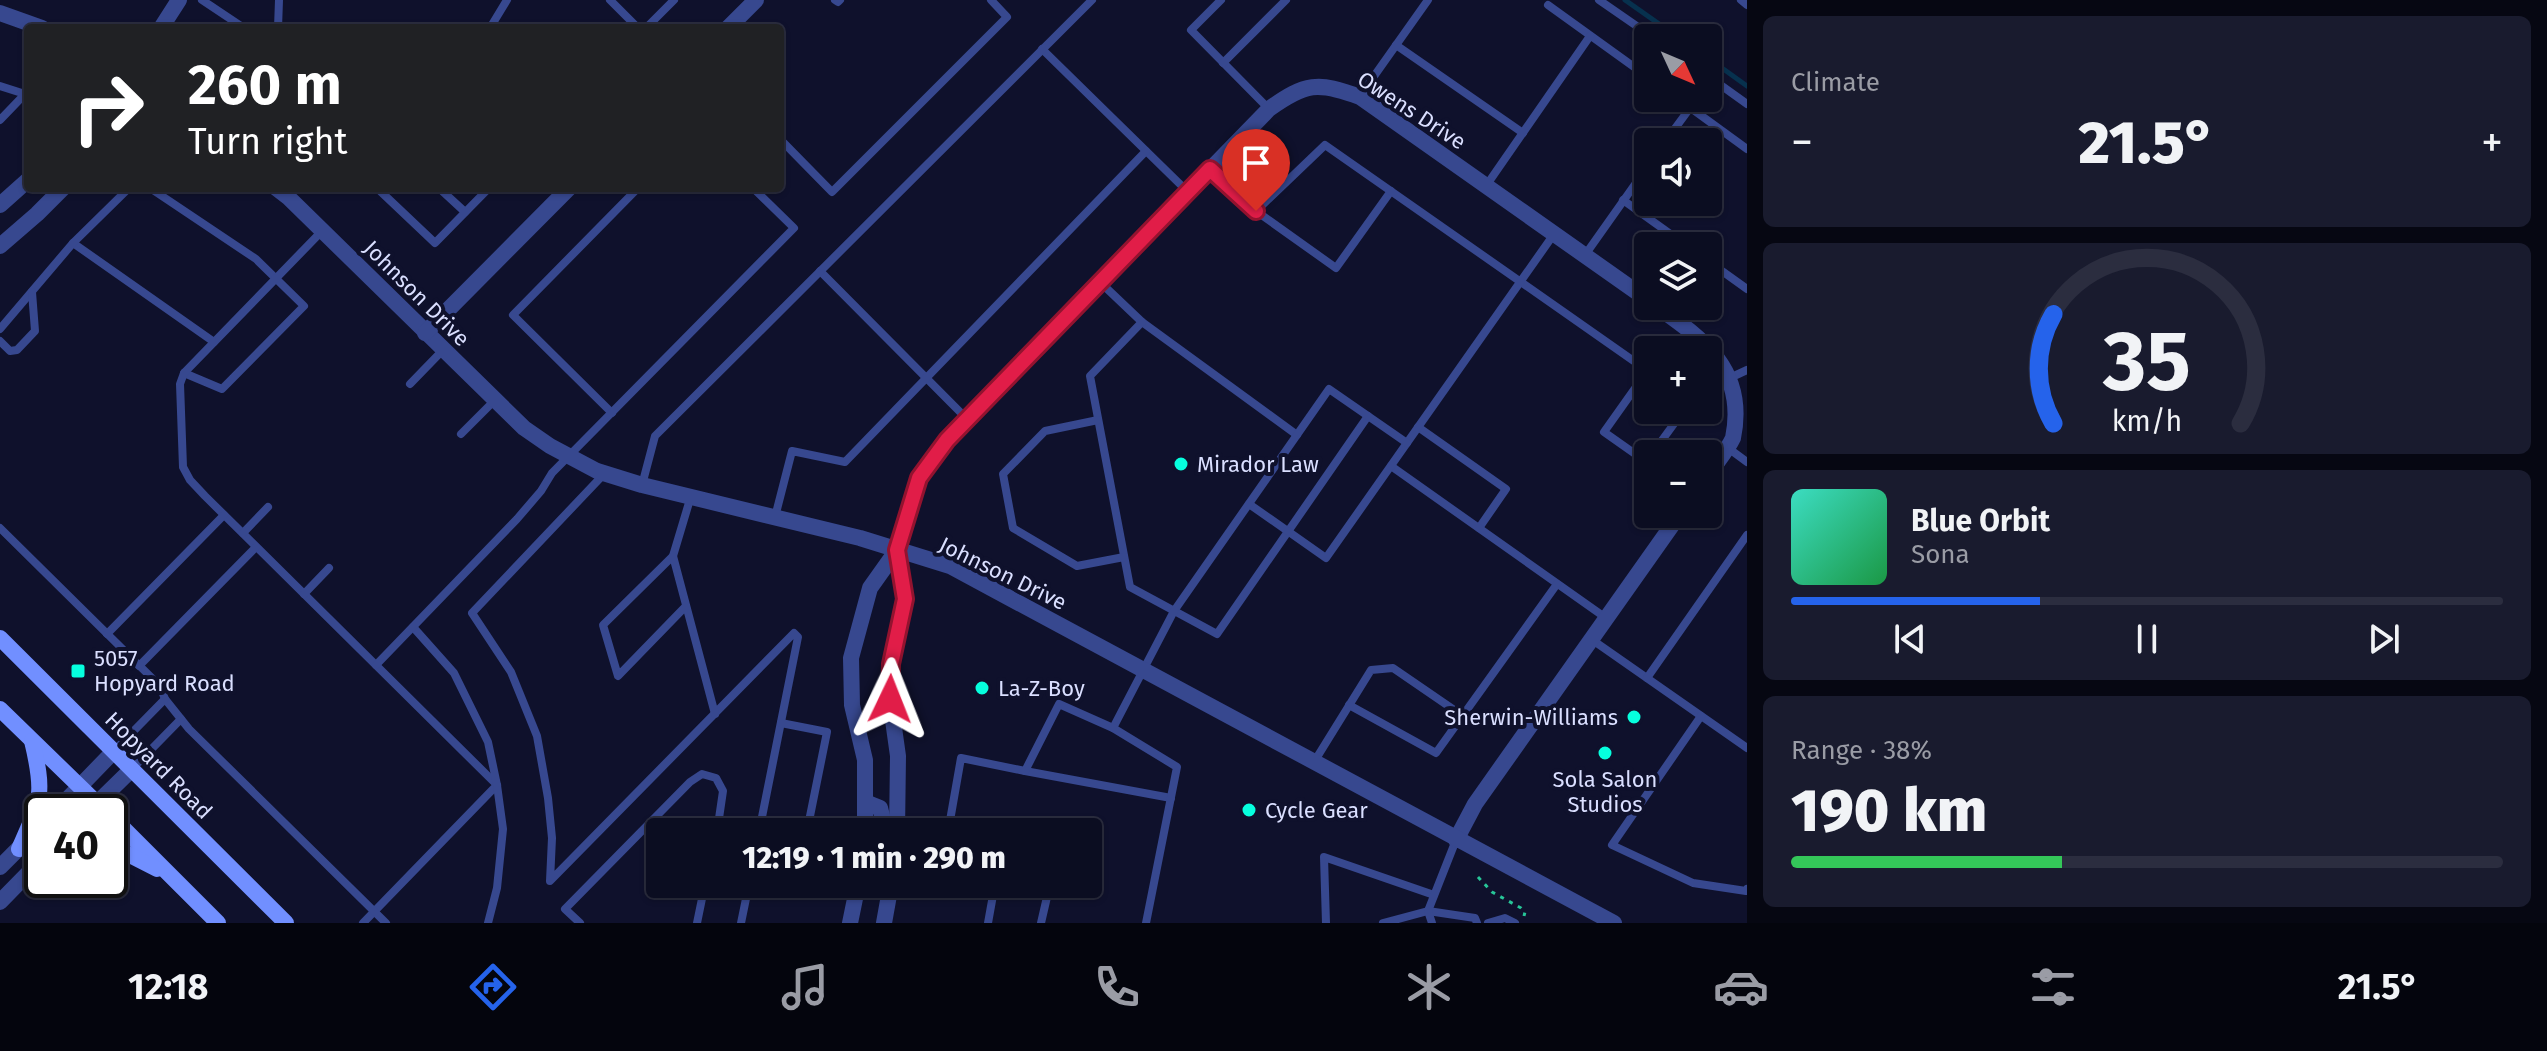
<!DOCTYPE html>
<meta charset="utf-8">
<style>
body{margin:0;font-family:"Fira Sans",sans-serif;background:#191b2e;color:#f1f3f6;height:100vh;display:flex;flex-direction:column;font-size:30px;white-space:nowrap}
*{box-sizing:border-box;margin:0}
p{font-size:26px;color:#9a9ca5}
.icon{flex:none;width:44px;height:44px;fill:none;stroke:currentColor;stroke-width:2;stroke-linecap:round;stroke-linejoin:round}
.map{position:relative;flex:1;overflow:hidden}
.details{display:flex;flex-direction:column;gap:16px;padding:16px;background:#060712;width:800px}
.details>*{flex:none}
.banner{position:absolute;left:24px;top:24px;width:760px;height:168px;border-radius:8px;box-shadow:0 2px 6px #0004,0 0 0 2px #2b2d3f;background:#202124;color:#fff;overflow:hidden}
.needle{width:52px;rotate:134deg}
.controls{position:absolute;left:1634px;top:24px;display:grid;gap:16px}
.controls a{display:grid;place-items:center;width:88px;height:88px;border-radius:8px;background:#0b0d21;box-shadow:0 2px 6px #0004,0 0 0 2px #2b2d3f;font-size:40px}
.speed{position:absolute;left:24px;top:794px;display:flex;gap:16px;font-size:40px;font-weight:700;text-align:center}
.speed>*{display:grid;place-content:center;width:104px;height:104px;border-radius:50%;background:#0b0d21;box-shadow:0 2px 6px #0004,0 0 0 2px #2b2d3f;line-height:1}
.speed .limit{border:4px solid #111;border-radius:12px;background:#fff;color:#111}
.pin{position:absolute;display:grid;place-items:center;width:68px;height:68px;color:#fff;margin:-82px -34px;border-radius:50% 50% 50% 0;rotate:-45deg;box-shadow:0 0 8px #0007}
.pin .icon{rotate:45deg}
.me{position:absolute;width:88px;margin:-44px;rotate:2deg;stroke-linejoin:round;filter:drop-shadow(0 0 6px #0008)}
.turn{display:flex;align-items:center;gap:28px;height:168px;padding:0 32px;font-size:36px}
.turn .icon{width:104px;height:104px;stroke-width:2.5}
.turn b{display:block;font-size:56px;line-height:68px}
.big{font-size:60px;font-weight:800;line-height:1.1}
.details .card{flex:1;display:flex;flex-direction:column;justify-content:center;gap:12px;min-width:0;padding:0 28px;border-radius:12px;background:#191b2e}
.details .dial{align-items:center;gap:0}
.dial svg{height:208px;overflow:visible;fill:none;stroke:#2b2d3f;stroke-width:7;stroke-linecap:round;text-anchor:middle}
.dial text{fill:#f1f3f6;stroke:none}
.song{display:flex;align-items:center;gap:24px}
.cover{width:96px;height:96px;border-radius:12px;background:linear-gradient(135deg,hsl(170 70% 55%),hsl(140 70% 35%))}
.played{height:8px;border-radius:4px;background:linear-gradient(90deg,#2563eb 35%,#2b2d3f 35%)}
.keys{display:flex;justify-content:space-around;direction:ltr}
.heat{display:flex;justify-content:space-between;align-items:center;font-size:44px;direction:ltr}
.charge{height:12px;border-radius:6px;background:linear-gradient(90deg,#34c759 38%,#2b2d3f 0)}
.trip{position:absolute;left:646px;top:818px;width:456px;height:80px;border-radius:8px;background:#0b0d21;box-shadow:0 2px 6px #0004,0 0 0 2px #2b2d3f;font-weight:800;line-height:80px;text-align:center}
.tabs{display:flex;height:128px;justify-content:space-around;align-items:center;background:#04050d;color:#9a9ca5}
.tabs .icon{width:56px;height:56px}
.tabs .on{color:#2563eb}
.tabs b{font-size:36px;color:#f1f3f6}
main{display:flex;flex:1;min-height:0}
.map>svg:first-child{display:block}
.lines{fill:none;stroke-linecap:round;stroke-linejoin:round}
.stream{stroke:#07314e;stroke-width:5}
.path{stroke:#27c698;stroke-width:3;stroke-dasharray:4 6;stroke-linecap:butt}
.service{stroke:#37488f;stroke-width:8}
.minor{stroke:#37488f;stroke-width:16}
.tertiary{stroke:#37488f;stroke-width:16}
.secondary{stroke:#718fff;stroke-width:16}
.route-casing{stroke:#92132f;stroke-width:20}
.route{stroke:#e11d48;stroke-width:14}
.poi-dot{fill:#06ffde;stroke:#0f112c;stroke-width:3}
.labels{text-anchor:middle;stroke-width:8;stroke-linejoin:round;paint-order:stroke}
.street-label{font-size:22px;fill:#dadfff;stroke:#0f112c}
.poi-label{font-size:22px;fill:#dadfff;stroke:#0f112c;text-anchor:start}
</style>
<main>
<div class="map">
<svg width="1747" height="923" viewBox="0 0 1747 923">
<rect width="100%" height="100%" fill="#0f112c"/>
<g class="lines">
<g class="stream">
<polyline points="1625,0 1679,38"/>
<polyline points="1708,58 1747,86"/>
</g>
<polyline class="path" points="1478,877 1492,892 1521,908 1525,912 1524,916"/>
<g class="service">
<polyline points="202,0 244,28"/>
<polyline points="610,0 638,28"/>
<polyline points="835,0 838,2 840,0"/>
<polyline points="1221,0 1191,30 1269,109"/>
<polyline points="1599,0 1654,38"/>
<polyline points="1741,0 1747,5"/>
<polyline points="1548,5 1648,77"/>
<polyline points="278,28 279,0"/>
<polyline points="490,28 507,0"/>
<polyline points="646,28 674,0"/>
<polyline points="1396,45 1523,133"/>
<polyline points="1042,49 1188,192"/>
<polyline points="1223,63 1286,0"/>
<polyline points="1708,76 1747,104"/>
<polyline points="0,86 25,94 0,120"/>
<polyline points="1360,96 1428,0"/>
<polyline points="1677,98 1747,149"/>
<polyline points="780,139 832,192 1007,17 991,0"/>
<polyline points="1665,142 1690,108"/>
<polyline points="1211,170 1256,211 1336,268 1391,191"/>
<polyline points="1486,186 1590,36"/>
<polyline points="150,188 256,259 304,306 222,389 184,373"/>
<polyline points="377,188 435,243 489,188"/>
<polyline points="439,188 465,212"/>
<polyline points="1623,200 1687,246"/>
<polyline points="1256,211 1325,145 1648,371"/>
<polyline points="322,231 184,373 180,384 183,467 190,480 205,496 497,785 363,923"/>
<polyline points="73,243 214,342"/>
<polyline points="1585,255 1648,166"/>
<polyline points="1708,261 1747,289"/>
<polyline points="820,271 967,419"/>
<polyline points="1101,283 1142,322 1297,435"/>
<polyline points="1142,322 1090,376 1130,587 1217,634 1368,416"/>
<polyline points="0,329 73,243 129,188"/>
<polyline points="0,341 10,351 17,350 35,331 32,292"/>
<polyline points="1648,370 1604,432 1648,463"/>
<polyline points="1734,376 1747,370"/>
<polyline points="410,384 443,350"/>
<polyline points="612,413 513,315 638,188"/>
<polyline points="1098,420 1045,431 1003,474 1013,528 1077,566 1124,557"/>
<polyline points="1418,427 1506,489 1479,528"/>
<polyline points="461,434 495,400"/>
<polyline points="1728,448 1747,462"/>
<polyline points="1652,454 1684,410"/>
<polyline points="1391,466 1606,618"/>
<polyline points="604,474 472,613 511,672 537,736 548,798 552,838 550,881 794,633 798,637 759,832"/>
<polyline points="642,485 655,436 1092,0"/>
<polyline points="1249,504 1326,558 1554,234"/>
<polyline points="775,517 792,451 845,462 1146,151"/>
<polyline points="0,528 160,686 165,699 189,729 386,923"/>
<polyline points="243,533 268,507"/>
<polyline points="673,556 691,496"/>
<polyline points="304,594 329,568"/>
<polyline points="685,607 618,676 603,625 673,556 715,714"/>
<polyline points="413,627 454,673 488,742 497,785 503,829 497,888 488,923"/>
<polyline points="107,634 224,515"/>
<polyline points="1591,639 1747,748"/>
<polyline points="376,665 517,519 541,491 552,473 794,228 753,188"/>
<polyline points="139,666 256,547"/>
<polyline points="1647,678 1747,535"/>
<polyline points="1349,705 1436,753 1557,584"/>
<polyline points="1701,716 1612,845 1693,883 1746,891 1747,889"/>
<polyline points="781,723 827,732 807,831"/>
<polyline points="1113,728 1174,611 1329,389 1407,443"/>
<polyline points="114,751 165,699"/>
<polyline points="1314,762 1371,670 1393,668 1463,716"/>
<polyline points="132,769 181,719"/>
<polyline points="1025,771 1171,798"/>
<polyline points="761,822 814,832"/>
<polyline points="948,832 961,758 1025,771 1059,704 1113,728 1177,767 1146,923"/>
<polyline points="580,923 565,909 690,782 702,774 716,778 723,791 717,832"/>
<polyline points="697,923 705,884"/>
<polyline points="741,923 749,884"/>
<polyline points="988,923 995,884"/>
<polyline points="1041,923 1050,884"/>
<polyline points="1326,923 1324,857 1434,895"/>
<polyline points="1383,923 1428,911 1475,918 1477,923"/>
<polyline points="1432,923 1428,911 1456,840"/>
<polyline points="1488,923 1505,918 1515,923"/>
</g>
<g class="minor">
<polyline points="161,28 179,0"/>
<polyline points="0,205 28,180"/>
<polyline points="0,246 37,214 63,188"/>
<path d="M 1656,306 C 1703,339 1747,370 1733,438 C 1727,451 1716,463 1708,475"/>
<path d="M 897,550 L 919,478 L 947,440 L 1269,109 C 1305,83 1318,81 1360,97 L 1648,300"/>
<polyline points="1456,840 1475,804 1680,514"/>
</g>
<g class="tertiary">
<polyline points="0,13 42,28"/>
<polyline points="728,28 756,0"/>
<polyline points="276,188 289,198 524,428 550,446 597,471 642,485 860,538 950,566 1614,923"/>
<polyline points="425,333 569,188"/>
<polyline points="865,802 880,808 886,832"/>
<polyline points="55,812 114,751"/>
<polyline points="88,812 132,769"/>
<polyline points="865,832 865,760 852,705 851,658 870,588 897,550"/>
<polyline points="897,832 898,756 890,699 891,664 905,599 897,550"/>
<polyline points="0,867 42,825"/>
<polyline points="0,902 42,859"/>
<polyline points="850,923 858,884"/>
<polyline points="884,923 891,884"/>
</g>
<g class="secondary">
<polyline points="0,638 286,923"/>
<polyline points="0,709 106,812"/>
<polyline points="110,815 218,923"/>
<polyline points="110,845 157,869"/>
<path d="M 19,849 C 41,799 45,795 32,741"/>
<polyline points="37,865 42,862"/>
</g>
</g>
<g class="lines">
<g class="route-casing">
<polyline id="route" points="890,699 891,664 905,599 897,550 919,478 947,440 1210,169 1256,211"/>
</g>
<use href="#route" class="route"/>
</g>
<g class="poi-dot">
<circle cx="1181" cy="464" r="8"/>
<rect x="70" y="663" width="16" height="16" rx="4"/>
<circle cx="982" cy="688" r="8"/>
<circle cx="1634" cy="717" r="8"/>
<circle cx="1605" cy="753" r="8"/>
<circle cx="1249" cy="810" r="8"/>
</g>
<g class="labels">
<g class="street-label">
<text transform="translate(1412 110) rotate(33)" y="8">Owens Drive</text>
<text transform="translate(417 293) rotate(45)" y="8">Johnson Drive</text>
<text transform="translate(1003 573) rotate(26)" y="8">Johnson Drive</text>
<text transform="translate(159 765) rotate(45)" y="8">Hopyard Road</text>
</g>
<g class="poi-label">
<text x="1197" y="472">Mirador Law</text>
<text x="94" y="666">5057<tspan x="94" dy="25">Hopyard Road</tspan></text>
<text x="998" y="696">La-Z-Boy</text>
<text x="1618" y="725" text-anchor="end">Sherwin-Williams</text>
<text x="1605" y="787" text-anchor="middle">Sola Salon<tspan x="1605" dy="25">Studios</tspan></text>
<text x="1265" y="818">Cycle Gear</text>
</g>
</g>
</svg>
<div class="controls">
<a><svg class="needle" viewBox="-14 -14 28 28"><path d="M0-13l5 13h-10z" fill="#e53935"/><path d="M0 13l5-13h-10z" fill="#9a9ca5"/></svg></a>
<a><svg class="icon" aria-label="sound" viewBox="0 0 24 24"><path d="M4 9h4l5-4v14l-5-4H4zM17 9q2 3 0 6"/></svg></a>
<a><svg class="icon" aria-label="layers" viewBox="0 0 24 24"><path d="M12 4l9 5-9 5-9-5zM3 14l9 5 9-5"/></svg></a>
<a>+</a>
<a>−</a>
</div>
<div class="speed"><div class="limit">40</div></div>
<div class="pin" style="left:1256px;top:211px;background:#d93025"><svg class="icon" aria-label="arrive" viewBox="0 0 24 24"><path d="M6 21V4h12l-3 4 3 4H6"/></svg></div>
<svg class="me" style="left:890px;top:699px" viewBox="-20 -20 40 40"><path d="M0-17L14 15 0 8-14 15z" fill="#e11d48" stroke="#fff" stroke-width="4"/></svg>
<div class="trip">12:19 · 1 min · 290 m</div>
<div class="banner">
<div class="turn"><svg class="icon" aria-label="right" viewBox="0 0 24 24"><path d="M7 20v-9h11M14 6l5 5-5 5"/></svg><div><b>260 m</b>Turn right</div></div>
</div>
</div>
<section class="details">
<div class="card"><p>Climate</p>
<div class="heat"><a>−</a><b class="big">21.5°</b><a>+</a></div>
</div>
<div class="card dial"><svg viewBox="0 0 100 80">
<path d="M14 69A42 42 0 1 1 86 69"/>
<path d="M14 69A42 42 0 0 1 14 27" stroke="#2563eb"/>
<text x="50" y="56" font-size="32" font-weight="700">35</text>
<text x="50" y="72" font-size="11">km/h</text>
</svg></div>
<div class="card">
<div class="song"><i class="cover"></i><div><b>Blue Orbit</b><p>Sona</p></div></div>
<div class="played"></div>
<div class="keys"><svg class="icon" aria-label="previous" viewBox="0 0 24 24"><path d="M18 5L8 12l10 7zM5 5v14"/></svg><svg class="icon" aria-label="pause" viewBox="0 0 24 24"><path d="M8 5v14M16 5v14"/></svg><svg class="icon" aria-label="next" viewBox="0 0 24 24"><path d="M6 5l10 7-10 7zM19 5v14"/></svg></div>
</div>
<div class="card"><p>Range · 38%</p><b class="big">190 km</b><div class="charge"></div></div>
</section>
</main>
<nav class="tabs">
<b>12:18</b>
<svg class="icon on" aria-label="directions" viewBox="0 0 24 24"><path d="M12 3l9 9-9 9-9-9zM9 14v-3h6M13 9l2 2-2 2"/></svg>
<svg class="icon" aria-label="music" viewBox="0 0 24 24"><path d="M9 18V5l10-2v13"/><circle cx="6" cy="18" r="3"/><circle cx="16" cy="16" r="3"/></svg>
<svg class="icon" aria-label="phone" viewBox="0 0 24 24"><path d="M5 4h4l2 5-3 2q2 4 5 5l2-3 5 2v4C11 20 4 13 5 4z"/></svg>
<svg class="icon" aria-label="climate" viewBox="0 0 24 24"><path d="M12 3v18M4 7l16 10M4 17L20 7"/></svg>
<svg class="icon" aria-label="car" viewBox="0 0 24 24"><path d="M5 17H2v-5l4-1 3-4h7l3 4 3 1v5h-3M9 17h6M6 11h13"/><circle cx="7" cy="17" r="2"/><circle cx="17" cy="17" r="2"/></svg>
<svg class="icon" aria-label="filters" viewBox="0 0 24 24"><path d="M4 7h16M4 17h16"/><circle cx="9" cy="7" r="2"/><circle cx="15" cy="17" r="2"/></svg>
<b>21.5°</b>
</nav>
